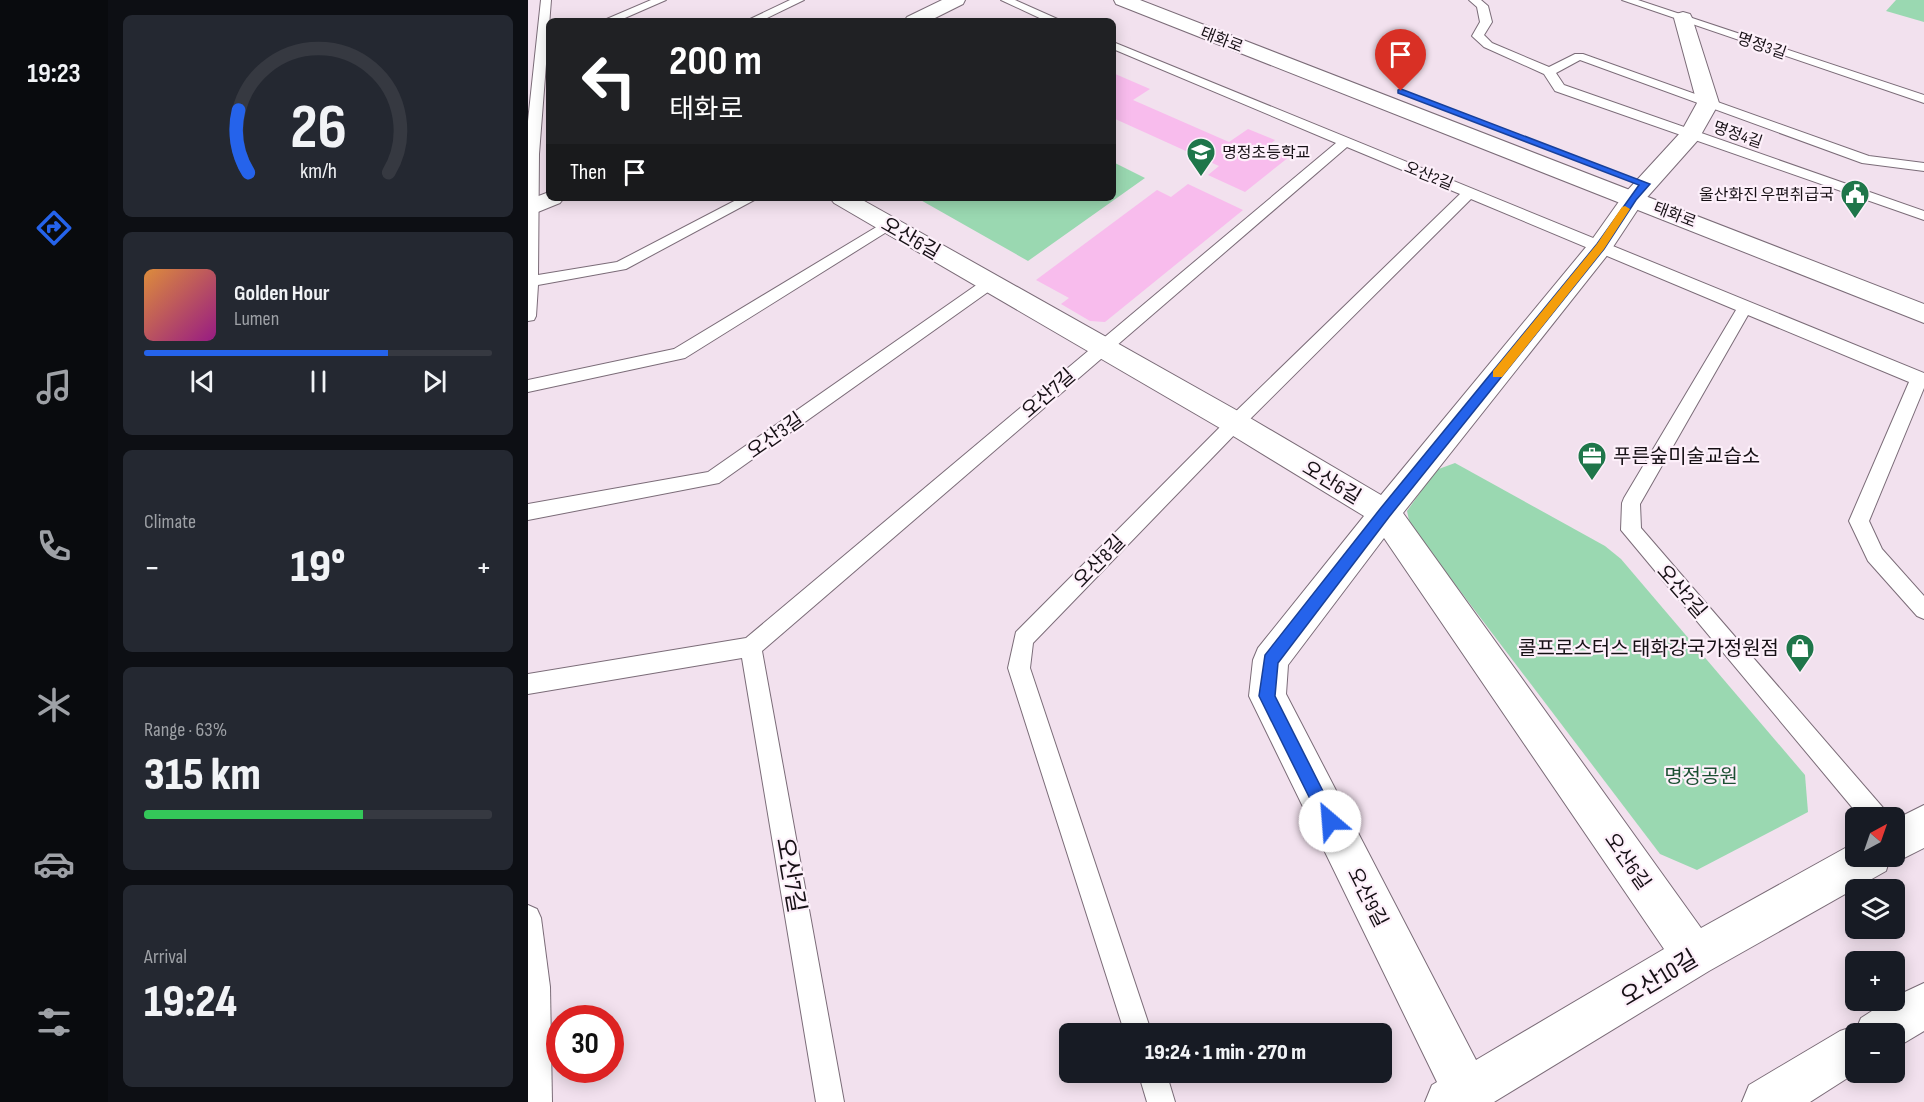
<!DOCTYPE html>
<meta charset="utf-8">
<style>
body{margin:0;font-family:"Sofia Sans Condensed","Noto Sans KR",sans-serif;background:#242831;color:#f1f3f6;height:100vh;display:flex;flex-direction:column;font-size:22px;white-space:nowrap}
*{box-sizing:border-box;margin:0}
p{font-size:20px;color:#9ea1a6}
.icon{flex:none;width:33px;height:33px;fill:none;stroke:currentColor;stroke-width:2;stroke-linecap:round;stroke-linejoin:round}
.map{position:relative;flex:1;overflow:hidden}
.drawer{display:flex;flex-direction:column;gap:15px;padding:15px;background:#0d0f14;width:420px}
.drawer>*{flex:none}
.banner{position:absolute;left:18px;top:18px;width:570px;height:183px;border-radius:9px;box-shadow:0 3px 15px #0003;background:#202124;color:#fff;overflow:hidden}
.needle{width:39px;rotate:40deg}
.tools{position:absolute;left:1317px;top:807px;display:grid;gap:12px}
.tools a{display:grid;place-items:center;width:60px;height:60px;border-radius:9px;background:#171b24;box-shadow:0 3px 15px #0003;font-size:30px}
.speed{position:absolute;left:18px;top:1005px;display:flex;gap:12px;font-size:30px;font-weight:700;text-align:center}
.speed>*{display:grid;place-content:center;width:78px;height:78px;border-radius:50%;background:#171b24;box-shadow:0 3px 15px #0003;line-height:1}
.speed .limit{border:9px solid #d22;background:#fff;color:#111}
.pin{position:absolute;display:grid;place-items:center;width:51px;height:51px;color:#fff;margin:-62px -26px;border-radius:50% 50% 50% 0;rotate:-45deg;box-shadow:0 0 6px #0007}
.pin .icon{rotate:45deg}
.me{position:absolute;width:66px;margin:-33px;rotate:333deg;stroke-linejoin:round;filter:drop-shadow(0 0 4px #0008)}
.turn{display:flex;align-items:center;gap:21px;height:126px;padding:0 24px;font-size:27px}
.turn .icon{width:78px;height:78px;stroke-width:2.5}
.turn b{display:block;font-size:42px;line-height:51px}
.then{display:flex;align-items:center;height:57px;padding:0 24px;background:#0003;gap:12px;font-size:22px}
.big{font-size:45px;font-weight:800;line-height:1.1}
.drawer .card{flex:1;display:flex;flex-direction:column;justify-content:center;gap:9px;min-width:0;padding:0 21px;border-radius:9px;background:#242831}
.drawer .dial{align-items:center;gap:0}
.dial svg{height:156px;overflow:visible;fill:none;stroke:#363941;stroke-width:7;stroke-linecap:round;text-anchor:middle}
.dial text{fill:#f1f3f6;stroke:none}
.song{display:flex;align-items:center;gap:18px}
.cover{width:72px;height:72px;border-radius:9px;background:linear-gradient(135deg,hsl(30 70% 55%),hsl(310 70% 35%))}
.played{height:6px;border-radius:3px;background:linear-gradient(90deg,#2563eb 70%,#363941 70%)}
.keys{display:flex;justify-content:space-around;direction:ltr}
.heat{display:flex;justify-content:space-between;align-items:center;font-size:33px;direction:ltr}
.charge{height:9px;border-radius:4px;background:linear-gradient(90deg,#34c759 63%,#363941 0)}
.trip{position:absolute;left:531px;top:1023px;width:333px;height:60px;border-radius:9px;background:#171b24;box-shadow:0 3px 15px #0003;font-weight:800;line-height:60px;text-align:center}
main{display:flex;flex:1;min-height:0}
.menu{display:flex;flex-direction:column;width:108px;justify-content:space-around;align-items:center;background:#090b0e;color:#9ea1a6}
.menu .icon{width:42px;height:42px}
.menu .selected{color:#2563eb}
.menu b{font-size:27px;color:#f1f3f6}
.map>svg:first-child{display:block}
.green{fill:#9ad8b1}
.building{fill:#f8bced}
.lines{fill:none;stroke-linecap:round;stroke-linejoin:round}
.service-casing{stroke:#7b6c78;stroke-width:2}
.minor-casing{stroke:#7b6c78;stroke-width:2}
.tertiary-casing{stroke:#7b6c78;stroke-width:2}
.secondary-casing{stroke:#7b6c78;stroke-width:2}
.trunk-casing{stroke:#7b6c78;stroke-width:2}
.service{fill:#fff;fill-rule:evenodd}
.minor{fill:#fff;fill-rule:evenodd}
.tertiary{fill:#fff;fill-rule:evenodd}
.secondary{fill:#fff;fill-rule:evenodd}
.trunk{fill:#fff;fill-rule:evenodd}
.route{fill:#2563eb;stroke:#184099;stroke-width:1.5}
.slow{fill:#f59e0b}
.labels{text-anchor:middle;stroke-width:4.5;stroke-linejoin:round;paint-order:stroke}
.far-street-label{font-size:16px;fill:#161015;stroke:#fdf0fa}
.far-poi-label{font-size:16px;fill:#161015;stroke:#fdf0fa;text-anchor:start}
.street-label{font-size:20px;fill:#161015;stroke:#fdf0fa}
.poi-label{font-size:20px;fill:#161015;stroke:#fdf0fa;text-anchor:start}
.park-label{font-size:20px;fill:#1c5033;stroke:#fdf0fa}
.near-street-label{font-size:24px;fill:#161015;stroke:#fdf0fa}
</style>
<main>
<nav class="menu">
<b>19:23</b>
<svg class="icon selected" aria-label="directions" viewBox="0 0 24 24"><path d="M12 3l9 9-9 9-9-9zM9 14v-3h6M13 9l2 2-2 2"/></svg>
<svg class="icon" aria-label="music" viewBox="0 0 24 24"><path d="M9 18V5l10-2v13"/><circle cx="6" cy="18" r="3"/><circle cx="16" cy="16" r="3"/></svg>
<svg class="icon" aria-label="phone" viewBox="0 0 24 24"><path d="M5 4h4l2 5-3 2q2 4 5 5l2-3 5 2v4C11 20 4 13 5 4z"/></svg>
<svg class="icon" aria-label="climate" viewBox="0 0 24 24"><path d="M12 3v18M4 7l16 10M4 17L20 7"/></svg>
<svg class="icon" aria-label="car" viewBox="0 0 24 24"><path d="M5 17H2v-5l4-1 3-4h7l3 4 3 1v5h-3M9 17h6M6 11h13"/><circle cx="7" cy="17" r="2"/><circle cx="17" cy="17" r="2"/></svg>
<svg class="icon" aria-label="filters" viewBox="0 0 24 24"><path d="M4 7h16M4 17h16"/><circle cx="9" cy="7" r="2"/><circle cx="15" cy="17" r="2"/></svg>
</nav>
<section class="drawer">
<div class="card dial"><svg viewBox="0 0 100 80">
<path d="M14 69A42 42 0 1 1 86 69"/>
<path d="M14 69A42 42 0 0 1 9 37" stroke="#2563eb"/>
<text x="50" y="56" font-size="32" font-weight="700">26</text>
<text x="50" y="72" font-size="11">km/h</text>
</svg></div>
<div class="card">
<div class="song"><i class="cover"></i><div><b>Golden Hour</b><p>Lumen</p></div></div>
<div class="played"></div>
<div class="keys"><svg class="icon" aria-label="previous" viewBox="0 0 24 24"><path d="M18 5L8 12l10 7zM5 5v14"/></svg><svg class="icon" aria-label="pause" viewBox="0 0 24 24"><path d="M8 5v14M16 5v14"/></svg><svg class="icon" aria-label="next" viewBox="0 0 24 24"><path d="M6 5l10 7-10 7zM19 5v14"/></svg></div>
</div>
<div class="card"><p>Climate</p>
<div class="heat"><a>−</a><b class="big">19°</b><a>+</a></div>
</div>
<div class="card"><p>Range · 63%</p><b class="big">315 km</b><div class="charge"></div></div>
<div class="card"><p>Arrival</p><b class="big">19:24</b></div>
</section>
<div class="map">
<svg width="1396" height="1102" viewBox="0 0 1396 1102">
<rect width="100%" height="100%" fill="#f2e1ee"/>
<g class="green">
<polygon points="1368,0 1396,0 1396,22 1358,11"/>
<polygon points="585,162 617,178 500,261 389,198 585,198"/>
<polygon points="927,463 1077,546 1093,559 1277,775 1280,812 1169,870 1132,854 882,525 879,511 908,470"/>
</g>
<g class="building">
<polygon points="585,73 622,89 605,100 701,142 720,129 747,140 738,148 761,157 717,192 680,175 691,166 585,118"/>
<polygon points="660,184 715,210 577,322 562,321 533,304 541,298 508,280 629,190 643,197"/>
</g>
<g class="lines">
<g class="service-casing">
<g id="service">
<polygon points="13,0 23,0 11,154 10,275 89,262 212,198 230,198 98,269 10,285 8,316 6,320 0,321 0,121"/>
<polygon points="123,0 138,0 90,21 74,21"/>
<polygon points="262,0 276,0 233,21 218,21"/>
<polygon points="473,0 487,0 534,21 518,21"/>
<polygon points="941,0 953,0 960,6 964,22 956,35 964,43 1021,67 1047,54 1055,54 1341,156 1396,163 1396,171 1334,163 1052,60 1028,73 1036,85 1396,211 1396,220 1027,91 1016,74 956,47 944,36 952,22 949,7"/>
<polygon points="1094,0 1110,0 1396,95 1396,103"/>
<polygon points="585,42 1396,373 1396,388 1341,521 1354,549 1396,596 1396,619 1389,616 1340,561 1321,521 1381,382 1220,315 1112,504 1113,528 1357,810 1361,818 1333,818 1093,530 1094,503 1096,498 1208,310 943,199 713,428 505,643 502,668 624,1034 597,1034 480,668 488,632 701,418 932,194 819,147 234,651 316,1102 288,1102 214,658 0,694 0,674 218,638 808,143 585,49"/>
<polygon points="360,220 367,225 365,228 157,358 0,392 0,380 146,349"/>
<polygon points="462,278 470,283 467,287 191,483 0,520 0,504 180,472 457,279"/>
<polygon points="0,905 9,909 13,918 22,987 24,1102 0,1102"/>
<polygon points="610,1072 638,1072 647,1102 619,1102"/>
</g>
</g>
<g class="minor-casing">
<path id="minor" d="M 1155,12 L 1162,14 L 1164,18 L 1191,103 L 1170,140 L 1114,203 L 1081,253 L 875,513 L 1173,928 L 1328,842 L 1328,856 L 1366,856 L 1366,820 L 1396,805 L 1396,848 L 1366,863 L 1361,861 L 1358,871 L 1181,971 L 966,1102 L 897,1102 L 904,1085 L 909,1082 L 721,696 L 725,660 L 730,648 L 836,516 L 697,431 L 306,203 L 302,198 L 331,198 L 717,415 L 853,495 L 1063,241 L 1097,193 L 1153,132 L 1169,103 L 1146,18 L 1148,14 ZM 856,538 L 1136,949 L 948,1060 L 758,694 L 760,665 Z"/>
</g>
<g class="tertiary-casing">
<g id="tertiary">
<polygon points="414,0 437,0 435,4 401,21 376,21 379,17"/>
<polygon points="21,192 21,198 36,198 32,203 0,216 0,200"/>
</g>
</g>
<g class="secondary-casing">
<polygon id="secondary" points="586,0 612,0 1396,304 1396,323 588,4"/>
</g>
<g class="trunk-casing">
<polygon id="trunk" points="1396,983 1396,1031 1366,1049 1366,1034 1328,1034 1328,1072 1329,1072 1282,1102 1214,1102 1221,1085 1312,1031 1330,1025 1333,1018 1361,1000 1366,1000 1366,997"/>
</g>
<use href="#service" class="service"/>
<use href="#minor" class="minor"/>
<use href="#tertiary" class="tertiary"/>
<use href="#secondary" class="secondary"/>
<use href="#trunk" class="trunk"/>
</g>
<polygon class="route" points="873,89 1122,184 1108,200 1076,249 861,517 750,663 747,696 810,821 808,827 802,830 796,827 731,696 737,655 852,509 1069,244 1111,185 870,93 870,90"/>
<polygon class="slow" points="1097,206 1102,209 1076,249 974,377 965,377 965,371 1069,244 1094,207"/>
<defs>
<g id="school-pin" transform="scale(1.5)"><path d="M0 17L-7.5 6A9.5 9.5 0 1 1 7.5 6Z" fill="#1f764a" stroke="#fdf0fa"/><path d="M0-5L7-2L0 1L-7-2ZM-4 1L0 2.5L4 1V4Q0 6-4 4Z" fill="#fff"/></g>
<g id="civic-pin" transform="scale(1.5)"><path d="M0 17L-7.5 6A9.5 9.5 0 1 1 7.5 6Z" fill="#1f764a" stroke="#fdf0fa"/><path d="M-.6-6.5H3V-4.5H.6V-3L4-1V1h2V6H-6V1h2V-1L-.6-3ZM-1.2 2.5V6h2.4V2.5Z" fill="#fff"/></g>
<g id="office-pin" transform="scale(1.5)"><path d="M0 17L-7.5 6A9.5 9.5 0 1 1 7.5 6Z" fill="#1f764a" stroke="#fdf0fa"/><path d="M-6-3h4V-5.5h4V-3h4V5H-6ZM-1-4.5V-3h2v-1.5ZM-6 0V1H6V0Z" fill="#fff"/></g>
<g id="shop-pin" transform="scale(1.5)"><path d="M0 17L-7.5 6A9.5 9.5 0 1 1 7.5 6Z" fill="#1f764a" stroke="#fdf0fa"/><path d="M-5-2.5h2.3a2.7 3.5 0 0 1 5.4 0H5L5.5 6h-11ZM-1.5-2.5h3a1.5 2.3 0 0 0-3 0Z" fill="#fff"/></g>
</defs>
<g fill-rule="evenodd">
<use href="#school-pin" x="673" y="152"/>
<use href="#civic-pin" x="1327" y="194"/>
<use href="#office-pin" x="1064" y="456"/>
<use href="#shop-pin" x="1272" y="648"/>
</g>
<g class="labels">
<g class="far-street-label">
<text transform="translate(694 39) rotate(21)" y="6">태화로</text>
<text transform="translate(1234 45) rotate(19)" y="6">명정3길</text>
<text transform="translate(1210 134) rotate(19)" y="6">명정4길</text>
<text transform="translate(901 175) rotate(22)" y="6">오산2길</text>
<text transform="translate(1147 214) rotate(21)" y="6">태화로</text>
</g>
<g class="far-poi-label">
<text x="694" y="158">명정초등학교</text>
<text x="1306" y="200" text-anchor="end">울산화진 우편취급국</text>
</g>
<g class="street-label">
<text transform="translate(383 238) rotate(30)" y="7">오산6길</text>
<text transform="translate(520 393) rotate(-41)" y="7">오산7길</text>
<text transform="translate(247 435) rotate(-35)" y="7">오산3길</text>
<text transform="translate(804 482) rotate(31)" y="7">오산6길</text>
<text transform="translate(571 561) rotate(-46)" y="7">오산8길</text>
<text transform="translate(1154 591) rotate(49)" y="7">오산2길</text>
<text transform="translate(1100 861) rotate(55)" y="7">오산6길</text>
<text transform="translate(840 897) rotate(63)" y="7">오산9길</text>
</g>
<g class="poi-label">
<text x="1085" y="463">푸른숲미술교습소</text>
<text x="1251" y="655" text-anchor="end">콜프로스터스 태화강국가정원점</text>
</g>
<g class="park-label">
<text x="1173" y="783">명정공원</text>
</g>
<g class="near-street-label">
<text transform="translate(263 875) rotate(80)" y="8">오산7길</text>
<text transform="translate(1131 978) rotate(-31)" y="8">오산10길</text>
</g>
</g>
</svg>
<div class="tools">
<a><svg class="needle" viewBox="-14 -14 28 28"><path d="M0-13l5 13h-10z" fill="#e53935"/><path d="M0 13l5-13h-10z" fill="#9ea1a6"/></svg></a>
<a><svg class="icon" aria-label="layers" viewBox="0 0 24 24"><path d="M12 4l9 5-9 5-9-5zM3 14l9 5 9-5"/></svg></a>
<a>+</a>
<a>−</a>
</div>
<div class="speed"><div class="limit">30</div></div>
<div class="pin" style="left:873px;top:91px;background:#d93025"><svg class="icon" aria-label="arrive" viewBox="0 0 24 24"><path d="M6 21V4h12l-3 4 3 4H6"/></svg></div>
<svg class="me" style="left:802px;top:821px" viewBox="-20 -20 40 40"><circle r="19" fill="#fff"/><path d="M0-13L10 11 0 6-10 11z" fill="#2563eb"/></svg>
<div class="trip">19:24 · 1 min · 270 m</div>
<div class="banner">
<div class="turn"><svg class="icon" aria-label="left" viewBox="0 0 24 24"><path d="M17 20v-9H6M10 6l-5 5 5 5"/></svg><div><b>200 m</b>태화로</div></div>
<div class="then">Then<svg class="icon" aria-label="arrive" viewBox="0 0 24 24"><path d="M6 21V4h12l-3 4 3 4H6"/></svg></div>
</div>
</div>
</main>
